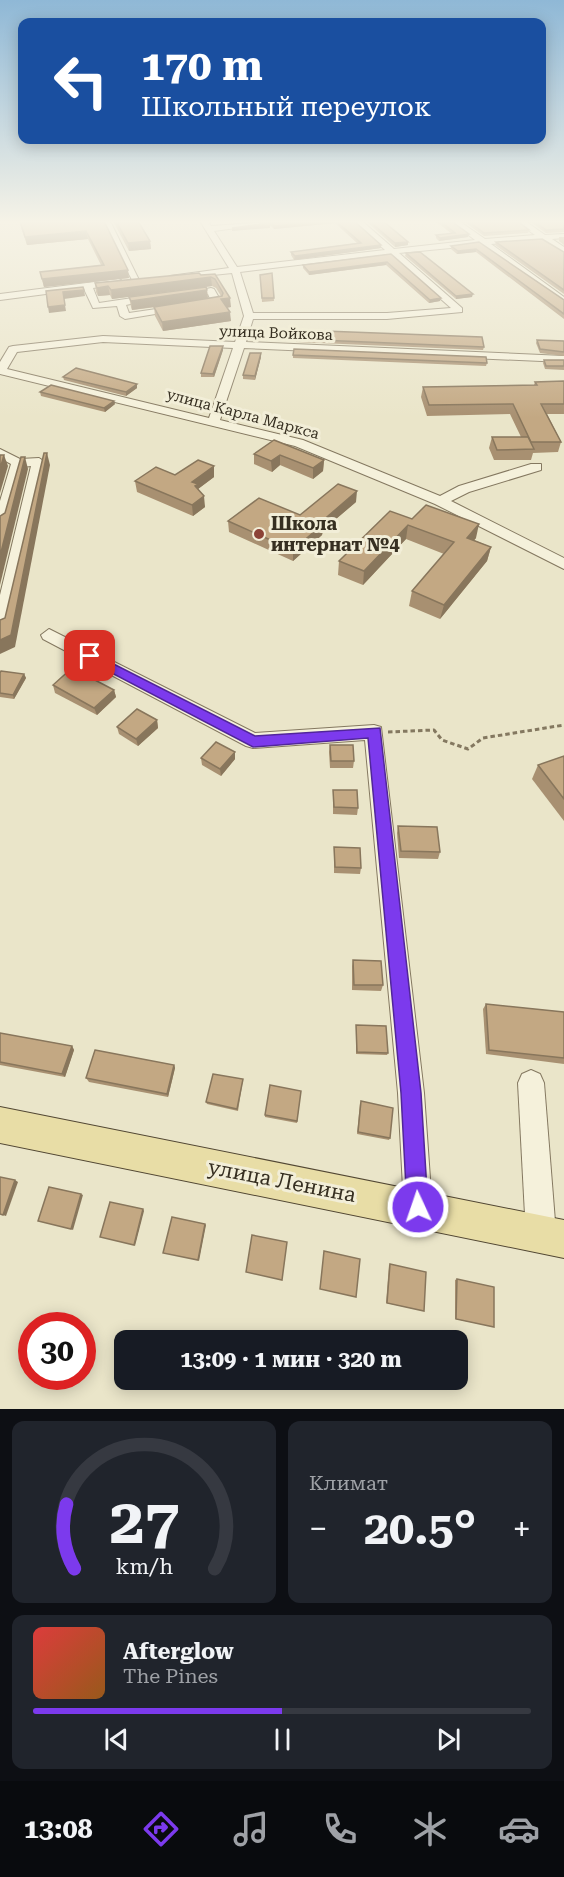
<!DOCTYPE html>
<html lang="ru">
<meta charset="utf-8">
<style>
body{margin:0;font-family:"Roboto Serif",serif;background:#20242c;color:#f1f3f6;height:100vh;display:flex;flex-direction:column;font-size:22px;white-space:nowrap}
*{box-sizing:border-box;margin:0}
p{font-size:20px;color:#9ea1a6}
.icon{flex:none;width:33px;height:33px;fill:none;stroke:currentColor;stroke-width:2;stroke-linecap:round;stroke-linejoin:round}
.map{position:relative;height:1409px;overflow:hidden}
.details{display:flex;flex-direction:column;gap:12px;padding:12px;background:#0d0f14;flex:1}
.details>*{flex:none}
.top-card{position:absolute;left:18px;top:18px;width:528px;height:126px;border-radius:12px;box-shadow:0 3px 15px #0003;background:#1a4fa0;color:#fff;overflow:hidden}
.speed{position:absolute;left:18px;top:1312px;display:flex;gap:12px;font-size:30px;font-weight:700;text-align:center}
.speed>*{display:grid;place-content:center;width:78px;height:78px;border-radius:50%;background:#171b24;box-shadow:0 3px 15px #0003;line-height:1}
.speed .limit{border:9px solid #d22;background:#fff;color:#111}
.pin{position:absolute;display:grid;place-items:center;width:51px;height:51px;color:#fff;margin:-26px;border-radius:12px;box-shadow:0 3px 9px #0006}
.me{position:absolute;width:66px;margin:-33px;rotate:357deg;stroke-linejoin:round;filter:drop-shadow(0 0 4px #0008)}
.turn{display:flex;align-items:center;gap:21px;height:126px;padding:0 24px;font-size:27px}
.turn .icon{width:78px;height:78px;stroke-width:2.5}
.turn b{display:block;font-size:42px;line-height:51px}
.big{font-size:45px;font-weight:700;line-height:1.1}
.details .tile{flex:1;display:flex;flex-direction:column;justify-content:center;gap:9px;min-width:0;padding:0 21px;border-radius:12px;background:#20242c}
.details .dial{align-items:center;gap:0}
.dial svg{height:156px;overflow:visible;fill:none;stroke:#363941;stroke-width:7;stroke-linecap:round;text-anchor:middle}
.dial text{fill:#f1f3f6;stroke:none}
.song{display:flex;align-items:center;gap:18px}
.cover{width:72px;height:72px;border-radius:9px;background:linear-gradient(135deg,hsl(0 70% 55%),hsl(30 70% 35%))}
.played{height:6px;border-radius:3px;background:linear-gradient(90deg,#7c3aed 50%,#363941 50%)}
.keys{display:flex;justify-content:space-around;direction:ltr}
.heat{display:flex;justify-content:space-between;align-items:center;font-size:33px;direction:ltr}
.details .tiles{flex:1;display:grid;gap:12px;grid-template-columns:1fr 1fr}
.tile:last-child{grid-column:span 2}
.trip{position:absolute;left:114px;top:1330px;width:354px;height:60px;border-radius:12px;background:#171b24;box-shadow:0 3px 15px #0003;font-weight:700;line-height:60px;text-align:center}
.menu{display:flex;height:96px;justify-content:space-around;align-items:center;background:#090b0e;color:#9ea1a6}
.menu .icon{width:42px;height:42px}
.menu .current{color:#7c3aed}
.menu b{font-size:27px;color:#f1f3f6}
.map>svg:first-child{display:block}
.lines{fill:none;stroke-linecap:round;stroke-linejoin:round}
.minor-casing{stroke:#847860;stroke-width:2}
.major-casing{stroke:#524733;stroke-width:2}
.path{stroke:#847860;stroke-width:3;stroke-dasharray:4.5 3;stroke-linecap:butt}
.minor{fill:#f5f1db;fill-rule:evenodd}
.major{fill:#e8dda6;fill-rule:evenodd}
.wall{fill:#a89071}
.shaded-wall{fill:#88765c}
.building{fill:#c3a883;stroke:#88765c;stroke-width:1.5}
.route{fill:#7c3aed;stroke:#51269a;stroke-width:1.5}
.poi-dot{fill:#8c4337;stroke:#f2eed8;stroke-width:2}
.labels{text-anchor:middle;stroke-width:6;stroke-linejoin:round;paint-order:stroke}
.far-street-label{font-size:15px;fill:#362f21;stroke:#f2eed8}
.poi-label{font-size:18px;font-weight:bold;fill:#362f21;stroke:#f2eed8;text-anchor:start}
.near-street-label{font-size:21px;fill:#362f21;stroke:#f2eed8}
</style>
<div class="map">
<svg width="564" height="1409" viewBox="0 0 564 1409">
<rect width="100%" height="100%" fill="#eae5c9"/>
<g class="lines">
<g class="minor-casing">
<g id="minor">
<polygon points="102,221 110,221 140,282 132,280"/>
<path d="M 200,221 L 208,221 L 211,226 L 288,221 L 214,231 L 237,267 L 385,250 L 353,221 L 362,221 L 394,249 L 475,240 L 450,221 L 459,221 L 485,239 L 535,235 L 515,221 L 525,221 L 545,235 L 564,234 L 564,238 L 552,239 L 564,247 L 564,254 L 542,240 L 491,244 L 564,297 L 564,304 L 481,245 L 399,253 L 462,308 L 462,312 L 387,319 L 253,319 L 246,342 L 564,356 L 564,362 L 244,348 L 220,420 L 303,440 L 440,496 L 459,486 L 531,464 L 541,464 L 541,470 L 469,492 L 451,501 L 564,558 L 564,569 L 435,504 L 295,446 L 0,374 L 0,362 L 9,347 L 13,346 L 103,336 L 235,342 L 244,316 L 232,273 L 175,279 L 170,276 L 229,268 ZM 390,254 L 451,308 L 387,313 L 253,313 L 240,272 ZM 103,342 L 233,348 L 209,418 L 7,369 L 17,352 Z"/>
<polygon points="118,279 121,280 121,284 93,288 99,303 153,295 158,298 126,305 129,313 211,301 208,294 183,298 178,295 211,288 214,289 222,303 125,319 120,316 117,306 93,308 84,289 0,300 0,294"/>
<polygon points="0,449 20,459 39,458 45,462 8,628 0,634 0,595 31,466 23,467 7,524 0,528 0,501 11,464 0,458"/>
<polygon points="49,629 255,733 374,725 381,727 424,1093 432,1207 428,1217 418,1221 408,1217 404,1207 398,1093 365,740 253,748 246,746 43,639 41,635"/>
<polygon points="531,1070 540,1074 544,1083 556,1234 551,1244 541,1249 531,1244 526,1234 518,1083 522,1074"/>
</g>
</g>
<g class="major-casing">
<polygon id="major" points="0,1107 564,1220 564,1258 0,1143"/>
</g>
<polyline class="path" points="388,732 434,730 442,740 468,749 483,738 564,725"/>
<use href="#minor" class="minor"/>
<use href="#major" class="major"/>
</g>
<g class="wall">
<polygon points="19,221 104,221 129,278 44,287 40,272 101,265 88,239 27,245"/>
<polygon points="113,221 138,221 150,241 151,249 129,251"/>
<polygon points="280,221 354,221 381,245 381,248 294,260 291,255 291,252 357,243 335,223 274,229 271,226 271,222"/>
<polygon points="366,221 383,221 408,242 408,245 395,247"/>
<polygon points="435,221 451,221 468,237 439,241 436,238 436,235 451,233"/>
<polygon points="463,221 517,221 529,230 528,233 484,236"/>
<polygon points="529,221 564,221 564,232 546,233"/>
<polygon points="559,237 564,237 564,245 559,241"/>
<polygon points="479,242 564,300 564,319 476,252 457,254 451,249 451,246"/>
<polygon points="496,242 564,252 564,294 495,245"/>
<polygon points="406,253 472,297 456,299 405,256"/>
<polygon points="391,254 440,301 429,303 386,265 309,275 303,268 303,265"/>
<polygon points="272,273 274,301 262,302 260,275"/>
<polygon points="215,274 231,307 227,308 231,321 163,331 155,316 154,307 165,306 132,310 131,307 129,297 207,290 208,299 221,296 216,288 212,286 112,299 110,295 98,296 96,292 95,283"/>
<polygon points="296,339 484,347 483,350 296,342"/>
<polygon points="537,340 564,341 564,356 540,353 536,343"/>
<polygon points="223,346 223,350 214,377 201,377 201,373"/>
<polygon points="293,355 487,363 486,366 293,358"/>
<polygon points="261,357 255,380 243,379 243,375"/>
<polygon points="544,360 564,360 564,370 545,369 543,363"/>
<polygon points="63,377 137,388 126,396 64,380"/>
<polygon points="564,381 564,414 547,414 561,442 558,452 533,453 531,460 494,460 489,448 492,437 521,437 510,414 427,416 421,397 423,387 534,385 535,382"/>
<polygon points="40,392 115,404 105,412 41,396"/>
<polygon points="274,440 324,460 323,471 313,479 280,465 272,472 254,464 254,454"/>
<polygon points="214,466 214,477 198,489 205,507 193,516 137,492 135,481 175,475"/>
<polygon points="356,502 323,530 322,535 293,561 229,532 228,521 300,515"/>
<polygon points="412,519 476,538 474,540 491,547 487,561 440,619 409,606 412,591 444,554 406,539 363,585 338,575 339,561"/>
<polygon points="0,673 24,674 26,678 14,699 0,697"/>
<polygon points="53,685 114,690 116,697 97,715 55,693"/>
<polygon points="157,720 158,728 138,746 119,734 117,727"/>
<polygon points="330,745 354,761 353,768 330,768 329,752"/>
<polygon points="235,752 235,759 221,776 202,765 201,758"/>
<polygon points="564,756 564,821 532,779 538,765"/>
<polygon points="333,790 358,808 357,815 333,814"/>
<polygon points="398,826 440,852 438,859 399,858 397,833"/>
<polygon points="334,847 361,868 360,874 334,873"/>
<polygon points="353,960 383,985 381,991 352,990 352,966"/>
<polygon points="486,1004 564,1012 564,1064 486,1054 483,1009"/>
<polygon points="356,1025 388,1053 387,1055 356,1054"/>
<polygon points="0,1033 72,1046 74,1050 65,1077 0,1065"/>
<polygon points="174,1065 175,1068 168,1097 89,1082 86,1078"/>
<polygon points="243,1079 238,1111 207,1104 206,1102"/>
<polygon points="301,1091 297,1123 265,1117 265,1115"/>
<polygon points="360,1103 390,1138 389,1140 357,1134"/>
<polygon points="390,1264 424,1311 386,1303 389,1265"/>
<polygon points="457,1279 494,1327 455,1319 455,1280"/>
</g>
<g class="shaded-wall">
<polygon points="321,221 335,221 335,223 274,229 274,226"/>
<polygon points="270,225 270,228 232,231 232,228"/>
<polygon points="86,231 88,239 27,245 25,237"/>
<polygon points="469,234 468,237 439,241 440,238"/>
<polygon points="150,241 151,249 129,251 128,243"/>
<polygon points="408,242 408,245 395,247 395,243"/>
<polygon points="381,245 381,248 294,260 295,256"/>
<polygon points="476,249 476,252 457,254 458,251"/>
<polygon points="387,262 386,265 309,275 309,272"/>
<polygon points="128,270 129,278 44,287 42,279"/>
<polygon points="211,277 212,286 112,299 111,290"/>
<polygon points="108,286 110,295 98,296 97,288"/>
<polygon points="84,290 85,296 64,299 66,311 49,313 48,307 63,292"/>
<polygon points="207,290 208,299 132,310 131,301"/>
<polygon points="473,294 472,297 456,299 456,296"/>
<polygon points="230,298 231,307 221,308 221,299"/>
<polygon points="441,298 440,301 429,303 430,300"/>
<polygon points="230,312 231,321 163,331 162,322"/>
<polygon points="223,346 223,350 214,377 213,374"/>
<polygon points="261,353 261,357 255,380 255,376"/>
<polygon points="137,384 137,388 126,396 126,392"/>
<polygon points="114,401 115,404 105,412 104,408"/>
<polygon points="47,453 50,465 15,647 0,654 0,640"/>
<polygon points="4,455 8,466 0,493 0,469"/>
<polygon points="280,455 280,465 272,472 271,461"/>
<polygon points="25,457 28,469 0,585 0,556"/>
<polygon points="324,460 323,471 313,479 313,468"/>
<polygon points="214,466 214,477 198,489 199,495 192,482"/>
<polygon points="357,491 356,502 323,530 322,535 293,561 293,550 320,523"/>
<polygon points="204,496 205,507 193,516 192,505"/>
<polygon points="479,524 476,538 464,552 467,538"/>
<polygon points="408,525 406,539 363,585 364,571"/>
<polygon points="491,547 487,561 440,619 444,605"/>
<polygon points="24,674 26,678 14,699 13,695"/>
<polygon points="114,690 116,697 97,715 94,708"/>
<polygon points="157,720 158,728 138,746 136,739"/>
<polygon points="235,752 235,759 221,776 220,769"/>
<polygon points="72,1046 74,1050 65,1077 62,1074"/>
<polygon points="174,1065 175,1068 168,1097 167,1094"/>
<polygon points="15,1180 18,1182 6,1216 3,1215"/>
<polygon points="81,1194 83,1195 73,1230 71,1229"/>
<polygon points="143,1209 144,1211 135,1246 134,1245"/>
<polygon points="205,1224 206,1225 199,1261 198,1260"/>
</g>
<g class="building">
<polygon points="20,221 104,221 128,270 42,279 40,272 104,265 86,231 25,237"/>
<polygon points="116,221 138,221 150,241 128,243"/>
<polygon points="280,221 321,221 274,226 271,222"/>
<polygon points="336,221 354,221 381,245 295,256 291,252 361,243"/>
<polygon points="369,221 383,221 408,242 395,243"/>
<polygon points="440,221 451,221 469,234 440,238 436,235 455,233"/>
<polygon points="468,221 517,221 529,230 484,233"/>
<polygon points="534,221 564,221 564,229 546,230"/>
<polygon points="270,223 270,225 232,228"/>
<polygon points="542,239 564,252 564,290 496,242"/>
<polygon points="479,242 564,300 564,314 476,249 458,251 451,246"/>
<polygon points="420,252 473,294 456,296 406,253"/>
<polygon points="391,254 441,298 430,300 387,262 309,272 303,265"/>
<polygon points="199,273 201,275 215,274 230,298 221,299 230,312 162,322 154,307 222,296 223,293 215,279 211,277 111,290 108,286 97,288 95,283"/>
<polygon points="272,273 274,298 262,298 260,275"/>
<polygon points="83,287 84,290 63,292 65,305 48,307 46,291"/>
<polygon points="206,287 207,290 131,301 129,297"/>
<polygon points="298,330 482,337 484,347 296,339"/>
<polygon points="537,340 564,341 564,352 540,349"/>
<polygon points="210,346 223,346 213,374 201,373"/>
<polygon points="294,349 486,357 487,363 293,355"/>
<polygon points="250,353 261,353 255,376 243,375"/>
<polygon points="544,360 564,360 564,366 546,366"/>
<polygon points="76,368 137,384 126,392 63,377"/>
<polygon points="564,381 564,404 541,404 561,442 531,442 513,404 429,405 423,387 537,385 535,382"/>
<polygon points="51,385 114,401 104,408 40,392"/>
<polygon points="492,437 528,437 534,449 497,450"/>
<polygon points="274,440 324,460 313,468 280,455 271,461 254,454"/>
<polygon points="44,453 47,453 11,635 0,640 0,620 5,618"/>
<polygon points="0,455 4,455 0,469"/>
<polygon points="21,457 25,457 0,556 0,516 5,513"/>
<polygon points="198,460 214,466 192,482 198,484 195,486 204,496 192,505 135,481 156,467 175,475"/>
<polygon points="338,484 357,491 320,523 323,524 293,550 228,521 259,498 300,515"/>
<polygon points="426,505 479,524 467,538 491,547 444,605 412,591 454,542 408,525 364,571 339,561 390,511 412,519"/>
<polygon points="72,668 114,690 94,708 53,685"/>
<polygon points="1,671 24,674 13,695 0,693 0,673"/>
<polygon points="137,709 157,720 136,739 117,727"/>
<polygon points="216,742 235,752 220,769 201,758"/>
<polygon points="330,745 353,745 354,761 331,761"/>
<polygon points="564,756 564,799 538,765"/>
<polygon points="333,790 357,790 358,808 334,807"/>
<polygon points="398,826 437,827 440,852 401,851"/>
<polygon points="334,847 360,848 361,868 335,867"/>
<polygon points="353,960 381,961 383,985 354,985"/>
<polygon points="486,1004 564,1012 564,1058 489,1050"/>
<polygon points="356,1025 386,1026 388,1053 357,1052"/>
<polygon points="0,1033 72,1046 62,1074 0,1062"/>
<polygon points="95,1050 174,1065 167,1094 86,1078"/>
<polygon points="213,1074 243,1079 237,1109 206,1102"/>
<polygon points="270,1085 301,1091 297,1121 265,1115"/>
<polygon points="361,1101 393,1108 390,1138 358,1132"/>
<polygon points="0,1177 15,1180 3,1215 0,1214"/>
<polygon points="49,1187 81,1194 71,1229 38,1221"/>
<polygon points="110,1202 143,1209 134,1245 100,1237"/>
<polygon points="172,1217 205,1224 198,1260 163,1253"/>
<polygon points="252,1235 287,1242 282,1280 246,1272"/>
<polygon points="324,1251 360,1259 356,1297 320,1289"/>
<polygon points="390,1264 426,1272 424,1311 387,1303"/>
<polygon points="457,1279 494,1287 494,1327 456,1319"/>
</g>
<linearGradient id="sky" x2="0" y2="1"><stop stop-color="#8fb8d6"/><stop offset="0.53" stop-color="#f6f3e7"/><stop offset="1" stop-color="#f6f3e7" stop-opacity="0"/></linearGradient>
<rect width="564" height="418" fill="url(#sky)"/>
<polygon class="route" points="90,652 255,736 380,728 421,1093 428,1207 425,1215 418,1218 410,1215 407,1207 401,1093 368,738 253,747 85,659 84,656"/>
<circle class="poi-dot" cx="259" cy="534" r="6"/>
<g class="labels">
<g class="far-street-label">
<text transform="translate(276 333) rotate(2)" y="5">улица Войкова</text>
<text transform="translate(243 414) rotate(15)" y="5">улица Карла Маркса</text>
</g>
<g class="poi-label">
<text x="271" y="530">Школа<tspan x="271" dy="21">интернат №4</tspan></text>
</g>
<g class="near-street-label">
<text transform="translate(282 1181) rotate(11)" y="7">улица Ленина</text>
</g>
</g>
</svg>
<div class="speed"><div class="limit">30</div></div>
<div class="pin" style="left:90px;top:656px;background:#d93025"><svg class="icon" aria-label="arrive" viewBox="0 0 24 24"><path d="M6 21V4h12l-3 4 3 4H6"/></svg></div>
<svg class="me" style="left:418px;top:1207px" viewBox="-20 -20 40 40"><circle r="17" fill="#7c3aed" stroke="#fff" stroke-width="3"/><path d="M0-11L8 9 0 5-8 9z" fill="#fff"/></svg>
<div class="trip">13:09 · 1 мин · 320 m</div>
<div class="top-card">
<div class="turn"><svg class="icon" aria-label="left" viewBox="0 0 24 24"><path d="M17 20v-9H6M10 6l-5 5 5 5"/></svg><div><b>170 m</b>Школьный переулок</div></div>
</div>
</div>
<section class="details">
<div class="tiles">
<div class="tile dial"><svg viewBox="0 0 100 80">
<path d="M14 69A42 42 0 1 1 86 69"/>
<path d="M14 69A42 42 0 0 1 10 36" stroke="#7c3aed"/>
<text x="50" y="56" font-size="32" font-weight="700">27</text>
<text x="50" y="72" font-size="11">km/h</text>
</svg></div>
<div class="tile"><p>Климат</p>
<div class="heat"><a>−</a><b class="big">20.5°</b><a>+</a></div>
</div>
<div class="tile">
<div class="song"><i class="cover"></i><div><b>Afterglow</b><p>The Pines</p></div></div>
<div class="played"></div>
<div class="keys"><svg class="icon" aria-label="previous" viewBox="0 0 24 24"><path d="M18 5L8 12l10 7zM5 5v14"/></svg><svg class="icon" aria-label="pause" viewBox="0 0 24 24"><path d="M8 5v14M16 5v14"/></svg><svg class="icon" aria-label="next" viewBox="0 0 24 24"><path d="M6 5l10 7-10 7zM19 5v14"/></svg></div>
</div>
</div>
</section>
<nav class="menu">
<b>13:08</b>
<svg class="icon current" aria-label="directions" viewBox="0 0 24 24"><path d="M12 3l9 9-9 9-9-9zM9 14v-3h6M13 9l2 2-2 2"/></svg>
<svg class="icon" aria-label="music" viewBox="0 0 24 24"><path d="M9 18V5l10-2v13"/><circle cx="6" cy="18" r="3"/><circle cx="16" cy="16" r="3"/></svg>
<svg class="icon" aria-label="phone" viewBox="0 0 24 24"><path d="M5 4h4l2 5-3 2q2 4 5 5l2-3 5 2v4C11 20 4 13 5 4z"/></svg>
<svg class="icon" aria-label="climate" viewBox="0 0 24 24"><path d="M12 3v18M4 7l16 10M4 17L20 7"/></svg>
<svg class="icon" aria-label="car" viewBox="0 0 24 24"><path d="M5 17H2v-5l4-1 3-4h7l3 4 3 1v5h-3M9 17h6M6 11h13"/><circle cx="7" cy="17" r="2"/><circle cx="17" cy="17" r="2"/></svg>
</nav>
